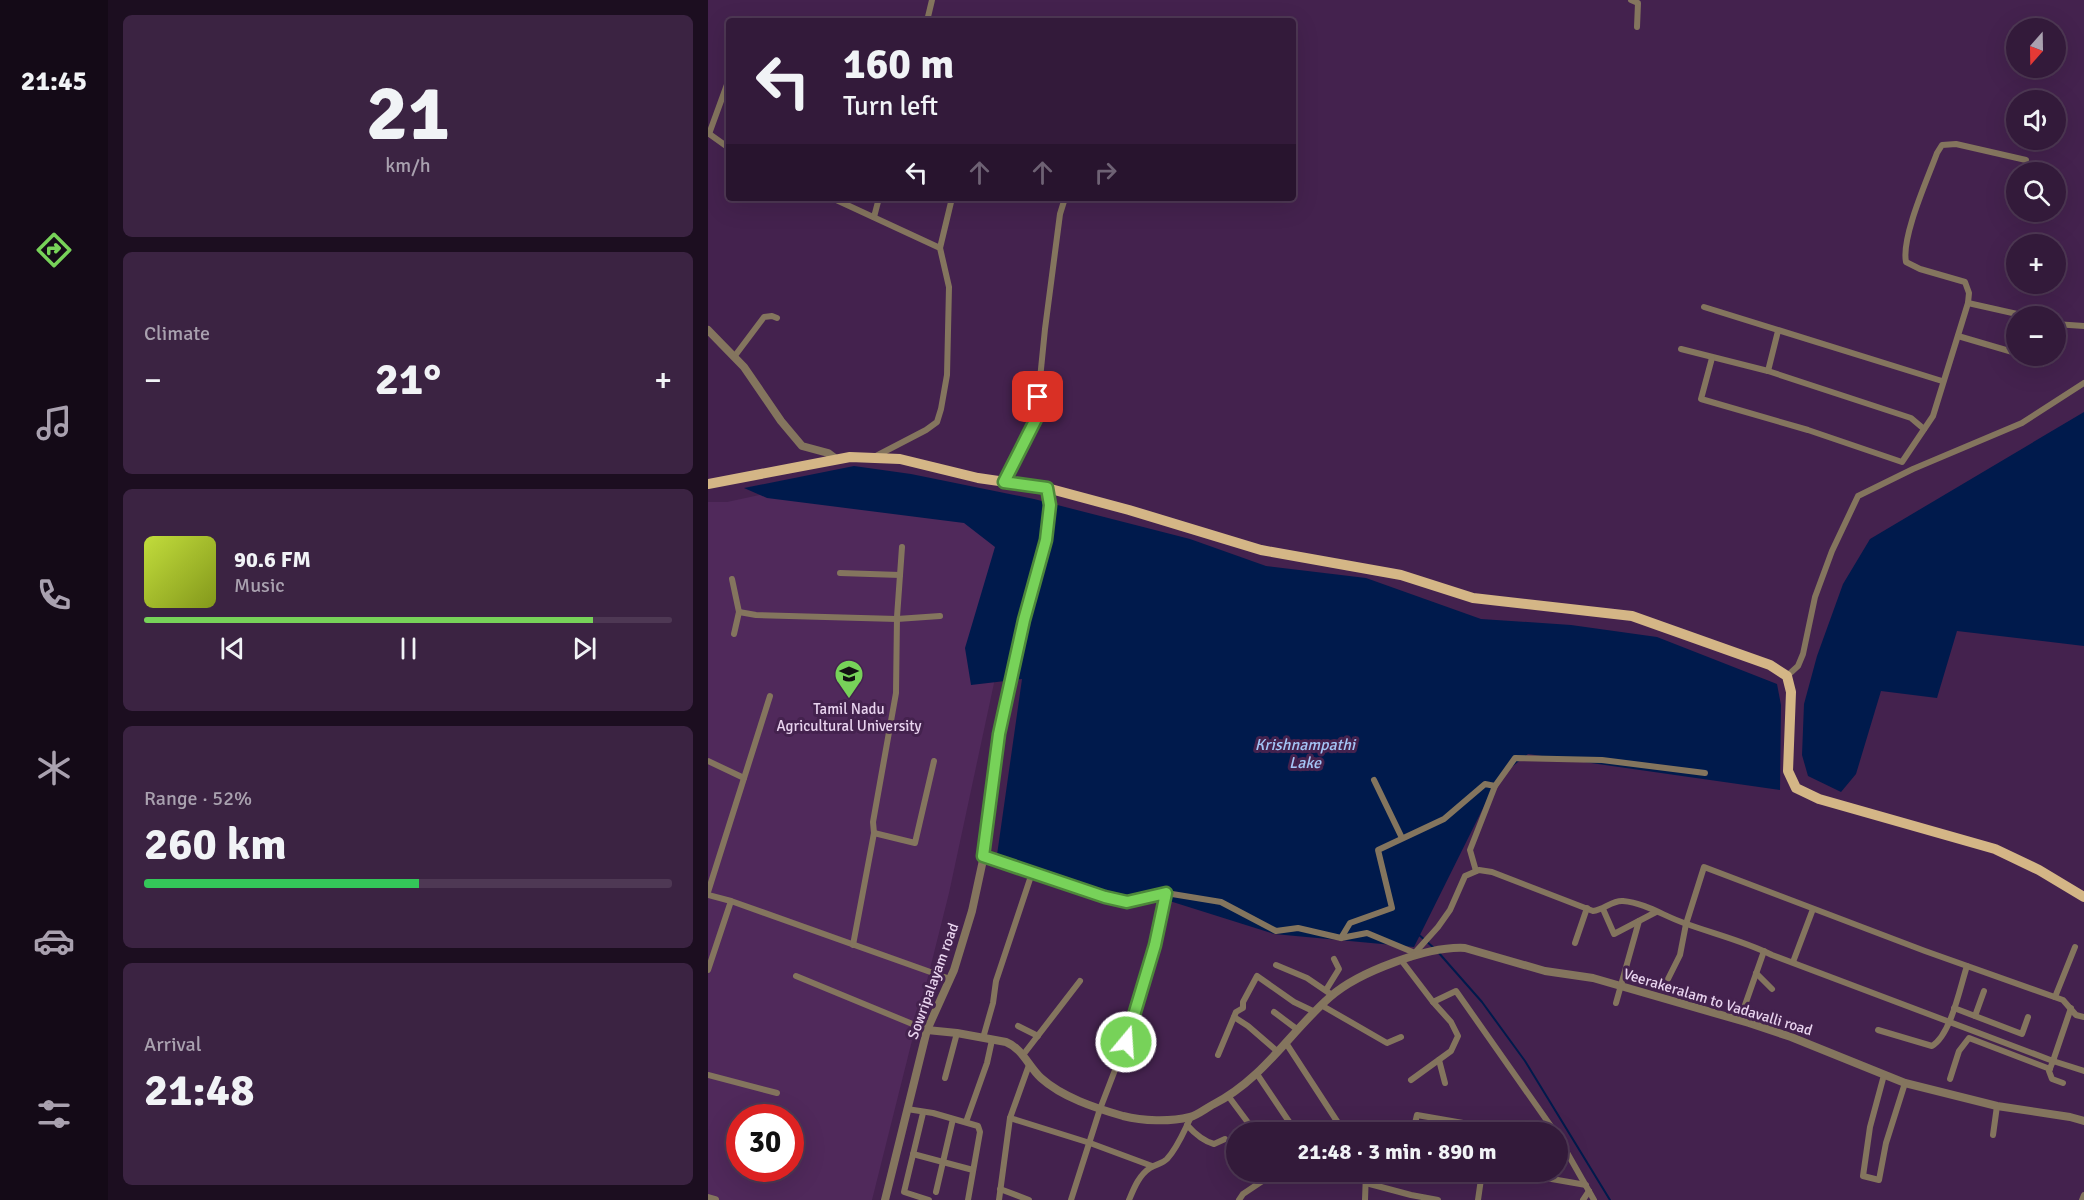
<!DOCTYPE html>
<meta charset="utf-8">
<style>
body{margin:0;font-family:Signika,sans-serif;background:#3b2342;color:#f1f3f6;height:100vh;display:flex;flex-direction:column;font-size:22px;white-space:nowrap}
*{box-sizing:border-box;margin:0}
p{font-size:20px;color:#a9a1af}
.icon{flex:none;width:33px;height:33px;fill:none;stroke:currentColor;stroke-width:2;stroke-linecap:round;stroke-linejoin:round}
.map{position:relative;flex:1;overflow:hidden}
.sheet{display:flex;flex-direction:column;gap:15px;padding:15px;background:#1c0e20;width:600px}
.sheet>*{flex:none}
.top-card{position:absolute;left:18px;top:18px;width:570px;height:183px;border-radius:6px;box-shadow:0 6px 24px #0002,0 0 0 2px #4e3854;background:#331a3a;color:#f1f3f6;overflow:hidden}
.needle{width:39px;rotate:200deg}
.tools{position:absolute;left:1298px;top:18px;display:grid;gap:12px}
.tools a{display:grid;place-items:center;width:60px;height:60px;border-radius:50%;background:#331a3a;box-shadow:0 6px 24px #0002,0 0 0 2px #4e3854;font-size:30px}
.speed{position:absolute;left:18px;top:1104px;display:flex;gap:12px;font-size:30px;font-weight:700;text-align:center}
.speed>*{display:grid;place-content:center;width:78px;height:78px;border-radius:50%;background:#331a3a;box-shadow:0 6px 24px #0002,0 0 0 2px #4e3854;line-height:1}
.speed .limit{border:9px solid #d22;background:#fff;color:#111}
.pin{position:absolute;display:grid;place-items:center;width:51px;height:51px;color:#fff;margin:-26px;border-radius:12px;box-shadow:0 3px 9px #0006}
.me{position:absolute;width:66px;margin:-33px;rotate:18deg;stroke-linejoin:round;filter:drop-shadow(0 0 4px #0008)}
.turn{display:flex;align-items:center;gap:21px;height:126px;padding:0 18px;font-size:27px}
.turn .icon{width:78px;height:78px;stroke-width:2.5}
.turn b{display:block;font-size:42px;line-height:51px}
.lanes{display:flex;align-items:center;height:57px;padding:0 18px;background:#0003;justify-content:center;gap:30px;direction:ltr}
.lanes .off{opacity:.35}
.big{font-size:45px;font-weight:700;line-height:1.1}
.sheet .tile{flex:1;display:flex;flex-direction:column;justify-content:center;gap:9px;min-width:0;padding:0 21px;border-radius:9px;background:#3b2342}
.sheet .dial{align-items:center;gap:0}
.dial b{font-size:78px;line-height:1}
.song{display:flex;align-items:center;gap:18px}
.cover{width:72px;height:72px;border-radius:9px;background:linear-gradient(135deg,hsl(70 70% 55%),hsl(70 70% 35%))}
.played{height:6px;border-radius:3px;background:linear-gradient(90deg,#77d259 85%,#4e3854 85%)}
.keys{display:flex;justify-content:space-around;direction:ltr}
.heat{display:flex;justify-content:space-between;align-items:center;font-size:33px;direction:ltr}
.charge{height:9px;border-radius:4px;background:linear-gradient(90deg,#34c759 52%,#4e3854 0)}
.trip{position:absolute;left:518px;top:1122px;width:342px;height:60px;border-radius:30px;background:#331a3a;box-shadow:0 6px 24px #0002,0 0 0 2px #4e3854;font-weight:700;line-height:60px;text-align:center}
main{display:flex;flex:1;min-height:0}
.menu{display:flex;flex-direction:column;width:108px;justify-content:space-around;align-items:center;background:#140a17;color:#a9a1af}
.menu .icon{width:42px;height:42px}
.menu .selected{color:#77d259}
.menu b{font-size:27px;color:#f1f3f6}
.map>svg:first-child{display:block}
.built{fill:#50295b;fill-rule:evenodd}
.water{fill:#001a4c}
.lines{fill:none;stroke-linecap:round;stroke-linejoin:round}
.stream{stroke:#001a4c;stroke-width:2}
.minor{stroke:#84755e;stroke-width:6}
.tertiary{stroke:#84755e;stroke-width:8}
.primary{stroke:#d4b686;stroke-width:10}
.route-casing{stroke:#4d883a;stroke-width:15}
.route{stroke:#77d259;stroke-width:10}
.labels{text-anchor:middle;stroke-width:6;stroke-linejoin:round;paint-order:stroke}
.poi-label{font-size:15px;fill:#e9d4ef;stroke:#44224e}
.street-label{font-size:15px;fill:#e9d4ef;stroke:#44224e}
.water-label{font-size:16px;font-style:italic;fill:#a4c5f6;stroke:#44224e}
</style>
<main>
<nav class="menu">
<b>21:45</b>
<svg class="icon selected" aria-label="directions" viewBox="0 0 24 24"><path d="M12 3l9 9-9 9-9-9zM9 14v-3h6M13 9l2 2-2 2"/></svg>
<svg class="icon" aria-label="music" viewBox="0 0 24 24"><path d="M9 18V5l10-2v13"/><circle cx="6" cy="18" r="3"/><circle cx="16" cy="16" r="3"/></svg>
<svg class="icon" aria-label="phone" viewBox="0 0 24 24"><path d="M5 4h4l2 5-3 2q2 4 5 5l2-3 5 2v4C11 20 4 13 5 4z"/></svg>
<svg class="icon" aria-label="climate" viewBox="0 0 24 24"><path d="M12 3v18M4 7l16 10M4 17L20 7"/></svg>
<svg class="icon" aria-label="car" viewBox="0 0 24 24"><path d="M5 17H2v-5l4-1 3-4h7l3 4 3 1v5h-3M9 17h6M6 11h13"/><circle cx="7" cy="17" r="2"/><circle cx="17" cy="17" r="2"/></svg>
<svg class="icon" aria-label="filters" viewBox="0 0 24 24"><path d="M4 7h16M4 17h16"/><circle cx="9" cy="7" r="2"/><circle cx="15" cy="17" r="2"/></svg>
</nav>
<section class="sheet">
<div class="tile dial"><b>21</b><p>km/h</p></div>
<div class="tile"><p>Climate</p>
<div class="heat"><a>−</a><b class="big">21°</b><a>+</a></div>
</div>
<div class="tile">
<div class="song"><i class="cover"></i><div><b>90.6 FM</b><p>Music</p></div></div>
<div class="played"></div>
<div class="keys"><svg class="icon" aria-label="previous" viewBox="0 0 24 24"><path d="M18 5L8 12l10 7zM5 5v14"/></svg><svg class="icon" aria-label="pause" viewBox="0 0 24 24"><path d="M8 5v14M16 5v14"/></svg><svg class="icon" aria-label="next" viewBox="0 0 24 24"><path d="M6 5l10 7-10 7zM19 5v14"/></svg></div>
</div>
<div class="tile"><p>Range · 52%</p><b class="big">260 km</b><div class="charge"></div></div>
<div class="tile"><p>Arrival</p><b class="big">21:48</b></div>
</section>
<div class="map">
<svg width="1376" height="1200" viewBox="0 0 1376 1200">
<rect width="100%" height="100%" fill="#44224e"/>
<path class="built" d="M 115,481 L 324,506 L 241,893 L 164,1200 L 0,1200 L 0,502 L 19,502 ZM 32,1118 L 82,1118 L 82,1168 L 32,1168 Z"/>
<g class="water">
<polygon points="1376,412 1376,646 1249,631 1229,698 1173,691 1148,774 1133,792 1100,776 1094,755 1096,704 1109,656 1135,584 1162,539"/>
<polygon points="146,466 203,474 326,499 482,539 558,566 658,578 773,619 863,625 949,637 1069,684 1073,705 1072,790 820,754 790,778 706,947 566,934 452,898 385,891 289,855 314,679 263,685 257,648 287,547 256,523 59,498 36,488"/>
</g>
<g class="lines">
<g class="stream">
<polyline points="710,934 726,948"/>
<polyline points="730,952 774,1002 817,1061 902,1200"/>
</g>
<g class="minor">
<polyline points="923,0 930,3 929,27"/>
<polyline points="219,21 224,0"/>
<polyline points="0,133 21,148"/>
<polyline points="1,134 21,79"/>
<polyline points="124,198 232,248 241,287 239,375 233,409 229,422 218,430 168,456"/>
<polyline points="166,217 171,198"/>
<polyline points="232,248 244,198"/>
<polyline points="1260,303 1318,316"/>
<polyline points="996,307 1234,381"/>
<polyline points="1347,324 1376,326"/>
<polyline points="1250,336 1308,353"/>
<polyline points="973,349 1060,371 1203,418 1216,429"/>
<polyline points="1314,356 1334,364"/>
<polyline points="26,357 56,317 64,316 69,318"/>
<path d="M 1004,358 L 993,399 L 1100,430 L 1194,462 L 1225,416 L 1260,303 L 1261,293 L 1257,282 L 1212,269 L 1198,262 C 1193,237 1220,178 1229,153 L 1234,145 L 1248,144 L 1318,160"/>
<polyline points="1060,371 1070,331"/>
<polyline points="296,482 328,419 337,329 352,214 357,198"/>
<polyline points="132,573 192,575"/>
<polyline points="24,579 31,612 26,634"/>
<polyline points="31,612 48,615 189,619 232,616"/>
<polyline points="1079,676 1090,666 1095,654 1107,597 1124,551 1150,496 1205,469 1314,423 1376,383"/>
<polyline points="0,761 36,778"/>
<polyline points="666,780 694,838"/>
<polyline points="166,833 207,843 226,761"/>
<polyline points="275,857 397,897 419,902 458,893 513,902 568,931 590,928 633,938 659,933 707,953"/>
<polyline points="768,871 762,850 787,786 807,758 894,760 997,773"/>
<polyline points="0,892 62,696"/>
<polyline points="0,895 23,901 242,979"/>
<polyline points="895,909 906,934 948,912"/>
<polyline points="633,938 642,923 684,908 670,850 736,819 777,784 787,786"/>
<polyline points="867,943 879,908"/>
<polyline points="145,945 166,833 165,822 188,693 189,617 194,547"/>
<path d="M 703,957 L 730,927 L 742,910 L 757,876 L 771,870 L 784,872 L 885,911 C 896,910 904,900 915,901 C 937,903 956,916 976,923 C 1006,934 1036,941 1064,955 L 1345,1061 L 1363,1008"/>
<polyline points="693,960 725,1002 748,991 847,1132"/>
<polyline points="1085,962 1105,909"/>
<polyline points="568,965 599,978 624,995"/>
<polyline points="0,970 23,901"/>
<polyline points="1048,973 1064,989"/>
<polyline points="88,976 219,1030"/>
<polyline points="960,979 972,955 978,924 996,867 1217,951 1355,1000 1368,1015 1376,1017"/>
<polyline points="618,990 631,969 626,959"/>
<polyline points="1347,997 1367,947"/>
<polyline points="908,1003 931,921"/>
<polyline points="613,1005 679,1043 693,1037"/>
<polyline points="1037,1005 1056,951"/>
<polyline points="1246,1008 1314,1034 1320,1017"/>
<polyline points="566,1012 590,1030"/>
<polyline points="1267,1016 1276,991"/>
<polyline points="526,1017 540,1026 570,1052"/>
<polyline points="310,1026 330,1036"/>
<path d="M 1170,1030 L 1224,1046 C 1243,1035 1252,987 1259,966"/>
<polyline points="275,1038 285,1003 288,981 324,873"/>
<polyline points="578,1043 636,1132"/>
<polyline points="315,1055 372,981"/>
<polyline points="510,1055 528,1012 535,1008 535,1002 549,976 586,1002 607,1012"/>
<polyline points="731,1060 737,1083"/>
<polyline points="549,1074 588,1132"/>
<polyline points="0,1075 69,1093"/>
<polyline points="1176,1075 1162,1127 1155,1176 1171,1180 1178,1143 1197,1083"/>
<polyline points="237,1078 249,1033"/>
<polyline points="1242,1079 1251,1051 1261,1038 1342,1069"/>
<polyline points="703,1080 743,1051 750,1036 743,1022 725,1002"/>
<polyline points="1355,1083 1344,1079 1341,1071 1345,1061 1376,1071"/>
<polyline points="521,1097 547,1132"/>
<polyline points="199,1109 225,1113 270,1126 272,1132 260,1200"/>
<polyline points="215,1113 196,1192 221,1200"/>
<polyline points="302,1118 382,1143 444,1166"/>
<polyline points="258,1122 279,1063 284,1040"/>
<path d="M 479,1125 C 487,1134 495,1141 506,1144 L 517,1139"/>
<polyline points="705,1132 709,1115 778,1127 821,1132"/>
<polyline points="849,1135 886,1200"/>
<polyline points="1285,1135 1289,1106"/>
<polyline points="205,1154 265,1170"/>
<polyline points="804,1172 878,1185"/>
<polyline points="658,1183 703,1195 730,1200"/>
<polyline points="292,1189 321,1200"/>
<polyline points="228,1192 245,1119"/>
<polyline points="291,1200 302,1118 321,1065"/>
<polyline points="363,1200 392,1109 412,1057 435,990 447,945 458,893"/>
<path d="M 421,1200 C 426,1188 431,1175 442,1168 C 448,1164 454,1164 459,1159 C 470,1147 476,1131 483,1117"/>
<polyline points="531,1200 535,1194 568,1172"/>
<polyline points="657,1200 658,1172"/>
<polyline points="770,1200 774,1172"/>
<polyline points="875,1200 881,1191"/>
<polyline points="1374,1200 1376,1195"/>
</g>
<g class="tertiary">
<polyline points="0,330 36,367 73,421 94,446 120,453 128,459"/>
<path d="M 219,1030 L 249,1033 L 298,1042 C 315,1049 320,1066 333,1078 C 354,1097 387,1108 415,1116 C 435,1121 461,1122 482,1117 C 490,1115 498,1108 506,1104 C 555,1079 582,1032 622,997 C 650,972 720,946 757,948 L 837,971 L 885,978 L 1041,1023 L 1083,1037 L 1197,1083 L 1289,1106 L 1362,1117 L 1376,1121"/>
<polyline points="0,1198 7,1200"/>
<polyline points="177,1200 219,1030 246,970 264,911 275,860 291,734 316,620 338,540 342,505 339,488"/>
</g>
<polyline class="primary" points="0,484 142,457 192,459 270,478 339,488 421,510 553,550 693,575 765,598 924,616 1062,665 1079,676 1083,692 1080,771 1088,788 1111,799 1287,849 1331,870 1376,897"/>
</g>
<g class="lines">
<g class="route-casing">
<polyline id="route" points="330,397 328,419 296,482 339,488 342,505 338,540 316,620 291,734 275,856 397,897 419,902 458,893 447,945 418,1042"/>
</g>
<use href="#route" class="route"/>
</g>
<defs>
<g id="university-pin" transform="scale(1.5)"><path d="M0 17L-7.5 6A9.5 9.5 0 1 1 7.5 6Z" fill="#77d259" stroke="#44224e"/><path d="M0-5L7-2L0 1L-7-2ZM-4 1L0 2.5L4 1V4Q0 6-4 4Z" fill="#111"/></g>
</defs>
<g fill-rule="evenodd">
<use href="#university-pin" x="141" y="674"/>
</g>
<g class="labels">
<g class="poi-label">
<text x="141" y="714">Tamil Nadu<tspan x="141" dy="17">Agricultural University</tspan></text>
</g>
<g class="street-label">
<text transform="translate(225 981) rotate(-70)" y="5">Sowripalayam road</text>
<text transform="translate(1010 1002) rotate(17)" y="5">Veerakeralam to Vadavalli road</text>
</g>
<g class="water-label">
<text x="597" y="750">Krishnampathi<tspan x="597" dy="18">Lake</tspan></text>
</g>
</g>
</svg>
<div class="tools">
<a><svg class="needle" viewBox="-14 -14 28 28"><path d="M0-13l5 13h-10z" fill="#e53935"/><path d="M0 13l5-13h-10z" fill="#a9a1af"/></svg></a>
<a><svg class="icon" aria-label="sound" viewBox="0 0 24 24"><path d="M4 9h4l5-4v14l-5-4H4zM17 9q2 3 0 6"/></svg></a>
<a><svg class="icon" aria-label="search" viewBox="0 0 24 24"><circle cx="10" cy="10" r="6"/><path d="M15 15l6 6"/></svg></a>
<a>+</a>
<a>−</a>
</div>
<div class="speed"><div class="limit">30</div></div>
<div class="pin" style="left:330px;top:397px;background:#d93025"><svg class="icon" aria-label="arrive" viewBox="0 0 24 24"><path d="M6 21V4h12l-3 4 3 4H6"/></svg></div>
<svg class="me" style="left:418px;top:1042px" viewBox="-20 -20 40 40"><circle r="17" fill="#77d259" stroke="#fff" stroke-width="3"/><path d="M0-11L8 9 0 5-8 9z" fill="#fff"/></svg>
<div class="trip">21:48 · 3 min · 890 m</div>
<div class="top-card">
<div class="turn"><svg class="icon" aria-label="left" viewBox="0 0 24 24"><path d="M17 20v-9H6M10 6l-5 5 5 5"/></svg><div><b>160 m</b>Turn left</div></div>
<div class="lanes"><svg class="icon" aria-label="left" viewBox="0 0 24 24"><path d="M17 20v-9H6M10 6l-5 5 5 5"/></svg><svg class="icon off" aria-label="ahead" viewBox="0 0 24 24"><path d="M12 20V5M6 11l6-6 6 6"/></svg><svg class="icon off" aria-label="ahead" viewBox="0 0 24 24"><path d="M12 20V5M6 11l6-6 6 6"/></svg><svg class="icon off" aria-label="right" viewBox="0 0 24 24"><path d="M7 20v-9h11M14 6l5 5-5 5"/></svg></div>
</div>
</div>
</main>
